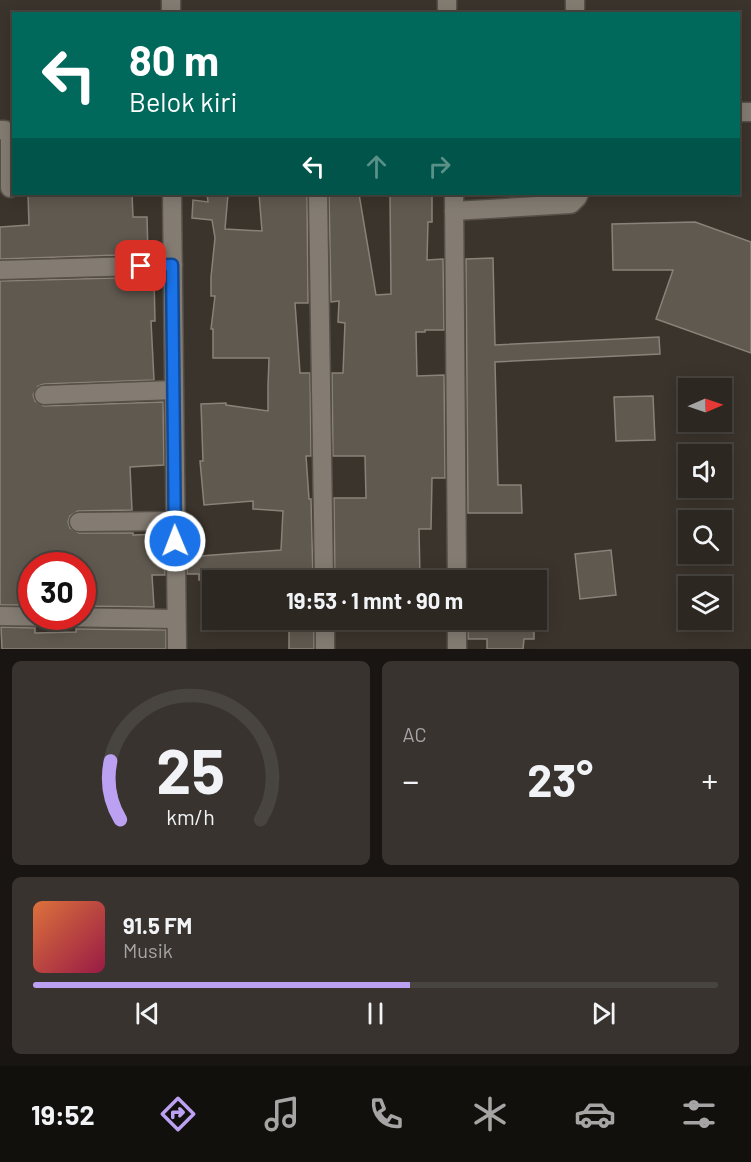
<!DOCTYPE html>
<html lang="id">
<meta charset="utf-8">
<style>
body{margin:0;font-family:Barlow,sans-serif;background:#38332e;color:#f1f3f6;height:100vh;display:flex;flex-direction:column;font-size:22px;white-space:nowrap}
*{box-sizing:border-box;margin:0}
p{font-size:20px;color:#a6a5a5}
.icon{flex:none;width:33px;height:33px;fill:none;stroke:currentColor;stroke-width:2;stroke-linecap:round;stroke-linejoin:round}
.map{position:relative;height:649px;overflow:hidden}
.details{display:flex;flex-direction:column;gap:12px;padding:12px;background:#181512;flex:1}
.details>*{flex:none}
.hud{position:absolute;left:12px;top:12px;width:728px;height:183px;border-radius:0px;box-shadow:0 3px 15px #0003,0 0 0 2px #48443f;background:#00695c;color:#fff;overflow:hidden}
.needle{width:39px;rotate:88deg}
.controls{position:absolute;left:678px;top:378px;display:grid;gap:12px}
.controls a{display:grid;place-items:center;width:54px;height:54px;border-radius:0px;background:#2c2721;box-shadow:0 3px 15px #0003,0 0 0 2px #48443f;font-size:30px}
.speed{position:absolute;left:18px;top:552px;display:flex;gap:12px;font-size:30px;font-weight:700;text-align:center}
.speed>*{display:grid;place-content:center;width:78px;height:78px;border-radius:50%;background:#2c2721;box-shadow:0 3px 15px #0003,0 0 0 2px #48443f;line-height:1}
.speed .limit{border:9px solid #d22;background:#fff;color:#111}
.pin{position:absolute;display:grid;place-items:center;width:51px;height:51px;color:#fff;margin:-26px;border-radius:12px;box-shadow:0 3px 9px #0006}
.me{position:absolute;width:66px;margin:-33px;rotate:359deg;stroke-linejoin:round;filter:drop-shadow(0 0 4px #0008)}
.turn{display:flex;align-items:center;gap:21px;height:126px;padding:0 18px;font-size:27px}
.turn .icon{width:78px;height:78px;stroke-width:2.5}
.turn b{display:block;font-size:42px;line-height:51px}
.lanes{display:flex;align-items:center;height:57px;padding:0 18px;background:#0003;justify-content:center;gap:30px;direction:ltr}
.lanes .off{opacity:.35}
.big{font-size:45px;font-weight:700;line-height:1.1}
.details .tile{flex:1;display:flex;flex-direction:column;justify-content:center;gap:9px;min-width:0;padding:0 21px;border-radius:9px;background:#38332e}
.details .dial{align-items:center;gap:0}
.dial svg{height:156px;overflow:visible;fill:none;stroke:#48443f;stroke-width:7;stroke-linecap:round;text-anchor:middle}
.dial text{fill:#f1f3f6;stroke:none}
.song{display:flex;align-items:center;gap:18px}
.cover{width:72px;height:72px;border-radius:9px;background:linear-gradient(135deg,hsl(20 70% 55%),hsl(340 70% 35%))}
.played{height:6px;border-radius:3px;background:linear-gradient(90deg,#bca0f2 55%,#48443f 55%)}
.keys{display:flex;justify-content:space-around;direction:ltr}
.heat{display:flex;justify-content:space-between;align-items:center;font-size:33px;direction:ltr}
.details .tiles{flex:1;display:grid;gap:12px;grid-template-columns:1fr 1fr}
.tile:last-child{grid-column:span 2}
.trip{position:absolute;left:202px;top:570px;width:345px;height:60px;border-radius:0px;background:#2c2721;box-shadow:0 3px 15px #0003,0 0 0 2px #48443f;font-weight:700;line-height:60px;text-align:center}
.menu{display:flex;height:96px;justify-content:space-around;align-items:center;background:#12100d;color:#a6a5a5}
.menu .icon{width:42px;height:42px}
.menu .selected{color:#bca0f2}
.menu b{font-size:27px;color:#f1f3f6}
.map>svg:first-child{display:block}
.building{fill:#605950;stroke:#8a8279;stroke-width:1.5}
.lines{fill:none;stroke-linecap:round;stroke-linejoin:round}
.minor-casing{stroke:#565049;stroke-width:21}
.minor{stroke:#847c73;stroke-width:18}
.route-casing{stroke:#114b97;stroke-width:15}
.route{stroke:#1a73e8;stroke-width:10}
</style>
<div class="map">
<svg width="751" height="649" viewBox="0 0 751 649">
<rect width="100%" height="100%" fill="#3b342c"/>
<g class="building">
<polygon points="28,194 132,194 133,217 147,217 148,254 0,259 0,227 29,225"/>
<polygon points="207,194 228,194 225,229 262,231 259,194 282,194 282,196 307,194 308,303 295,303 300,373 310,373 311,456 306,456 309,499 311,499 313,580 199,580 199,574 187,574 187,557 281,550 283,511 253,509 253,501 204,505 200,461 203,461 201,404 226,403 226,405 268,411 268,386 269,358 213,358 213,329 211,329 215,296 211,296 211,277 215,238 212,220 192,218 193,200 208,202"/>
<polygon points="329,194 359,194 376,295 391,294 390,194 432,194 432,222 428,222 427,260 443,259 444,330 425,330 425,332 416,332 417,376 444,375 445,478 432,478 431,529 419,529 420,578 393,579 393,580 335,580 334,498 366,498 365,456 333,456 332,373 343,373 345,323 338,322 339,301 331,302"/>
<polygon points="695,222 751,242 751,353 656,319 673,270 613,270 612,224"/>
<polygon points="493,258 495,345 659,337 660,354 495,362 498,485 521,485 522,513 468,513 466,259"/>
<polygon points="154,277 155,321 151,321 154,380 44,384 38,386 33,395 35,401 44,406 163,402 164,465 130,467 132,510 78,511 70,516 68,522 70,528 79,533 133,533 133,535 164,534 165,575 152,575 154,607 82,606 82,566 32,566 32,605 0,605 0,281"/>
<polygon points="653,396 655,440 616,441 614,397"/>
<polygon points="611,550 616,595 580,599 575,554"/>
<rect x="289" y="620" width="25" height="29"/>
<polygon points="468,621 534,624 534,639 524,639 523,649 487,649 487,639 468,639"/>
<polygon points="1,627 35,628 35,633 76,632 76,629 79,629 166,630 166,649 2,649"/>
</g>
<g class="lines">
<g class="minor-casing">
<g id="minor">
<polyline points="171,0 171,14"/>
<polyline points="447,0 447,14"/>
<polyline points="575,0 575,14"/>
<polyline points="738,112 751,112"/>
<polyline points="0,130 5,130 8,133 10,139 10,188"/>
<polyline points="172,194 177,649"/>
<polyline points="318,194 324,580"/>
<polyline points="454,194 457,580"/>
<polyline points="454,211 571,204 577,198 579,194"/>
<polyline points="0,270 173,265"/>
<polyline points="44,395 174,390"/>
<polyline points="79,522 175,521"/>
<polyline points="0,616 176,619"/>
<polyline points="325,620 325,649"/>
<polyline points="457,620 457,649"/>
</g>
</g>
<use href="#minor" class="minor"/>
</g>
<g class="lines">
<g class="route-casing">
<polyline id="route" points="141,266 172,265 175,541"/>
</g>
<use href="#route" class="route"/>
</g>
</svg>
<div class="controls">
<a><svg class="needle" viewBox="-14 -14 28 28"><path d="M0-13l5 13h-10z" fill="#e53935"/><path d="M0 13l5-13h-10z" fill="#a6a5a5"/></svg></a>
<a><svg class="icon" aria-label="sound" viewBox="0 0 24 24"><path d="M4 9h4l5-4v14l-5-4H4zM17 9q2 3 0 6"/></svg></a>
<a><svg class="icon" aria-label="search" viewBox="0 0 24 24"><circle cx="10" cy="10" r="6"/><path d="M15 15l6 6"/></svg></a>
<a><svg class="icon" aria-label="layers" viewBox="0 0 24 24"><path d="M12 4l9 5-9 5-9-5zM3 14l9 5 9-5"/></svg></a>
</div>
<div class="speed"><div class="limit">30</div></div>
<div class="pin" style="left:141px;top:266px;background:#d93025"><svg class="icon" aria-label="arrive" viewBox="0 0 24 24"><path d="M6 21V4h12l-3 4 3 4H6"/></svg></div>
<svg class="me" style="left:175px;top:541px" viewBox="-20 -20 40 40"><circle r="17" fill="#1a73e8" stroke="#fff" stroke-width="3"/><path d="M0-11L8 9 0 5-8 9z" fill="#fff"/></svg>
<div class="trip">19:53 · 1 mnt · 90 m</div>
<div class="hud">
<div class="turn"><svg class="icon" aria-label="left" viewBox="0 0 24 24"><path d="M17 20v-9H6M10 6l-5 5 5 5"/></svg><div><b>80 m</b>Belok kiri</div></div>
<div class="lanes"><svg class="icon" aria-label="left" viewBox="0 0 24 24"><path d="M17 20v-9H6M10 6l-5 5 5 5"/></svg><svg class="icon off" aria-label="ahead" viewBox="0 0 24 24"><path d="M12 20V5M6 11l6-6 6 6"/></svg><svg class="icon off" aria-label="right" viewBox="0 0 24 24"><path d="M7 20v-9h11M14 6l5 5-5 5"/></svg></div>
</div>
</div>
<section class="details">
<div class="tiles">
<div class="tile dial"><svg viewBox="0 0 100 80">
<path d="M14 69A42 42 0 1 1 86 69"/>
<path d="M14 69A42 42 0 0 1 9 39" stroke="#bca0f2"/>
<text x="50" y="56" font-size="32" font-weight="700">25</text>
<text x="50" y="72" font-size="11">km/h</text>
</svg></div>
<div class="tile"><p>AC</p>
<div class="heat"><a>−</a><b class="big">23°</b><a>+</a></div>
</div>
<div class="tile">
<div class="song"><i class="cover"></i><div><b>91.5 FM</b><p>Musik</p></div></div>
<div class="played"></div>
<div class="keys"><svg class="icon" aria-label="previous" viewBox="0 0 24 24"><path d="M18 5L8 12l10 7zM5 5v14"/></svg><svg class="icon" aria-label="pause" viewBox="0 0 24 24"><path d="M8 5v14M16 5v14"/></svg><svg class="icon" aria-label="next" viewBox="0 0 24 24"><path d="M6 5l10 7-10 7zM19 5v14"/></svg></div>
</div>
</div>
</section>
<nav class="menu">
<b>19:52</b>
<svg class="icon selected" aria-label="directions" viewBox="0 0 24 24"><path d="M12 3l9 9-9 9-9-9zM9 14v-3h6M13 9l2 2-2 2"/></svg>
<svg class="icon" aria-label="music" viewBox="0 0 24 24"><path d="M9 18V5l10-2v13"/><circle cx="6" cy="18" r="3"/><circle cx="16" cy="16" r="3"/></svg>
<svg class="icon" aria-label="phone" viewBox="0 0 24 24"><path d="M5 4h4l2 5-3 2q2 4 5 5l2-3 5 2v4C11 20 4 13 5 4z"/></svg>
<svg class="icon" aria-label="climate" viewBox="0 0 24 24"><path d="M12 3v18M4 7l16 10M4 17L20 7"/></svg>
<svg class="icon" aria-label="car" viewBox="0 0 24 24"><path d="M5 17H2v-5l4-1 3-4h7l3 4 3 1v5h-3M9 17h6M6 11h13"/><circle cx="7" cy="17" r="2"/><circle cx="17" cy="17" r="2"/></svg>
<svg class="icon" aria-label="filters" viewBox="0 0 24 24"><path d="M4 7h16M4 17h16"/><circle cx="9" cy="7" r="2"/><circle cx="15" cy="17" r="2"/></svg>
</nav>
